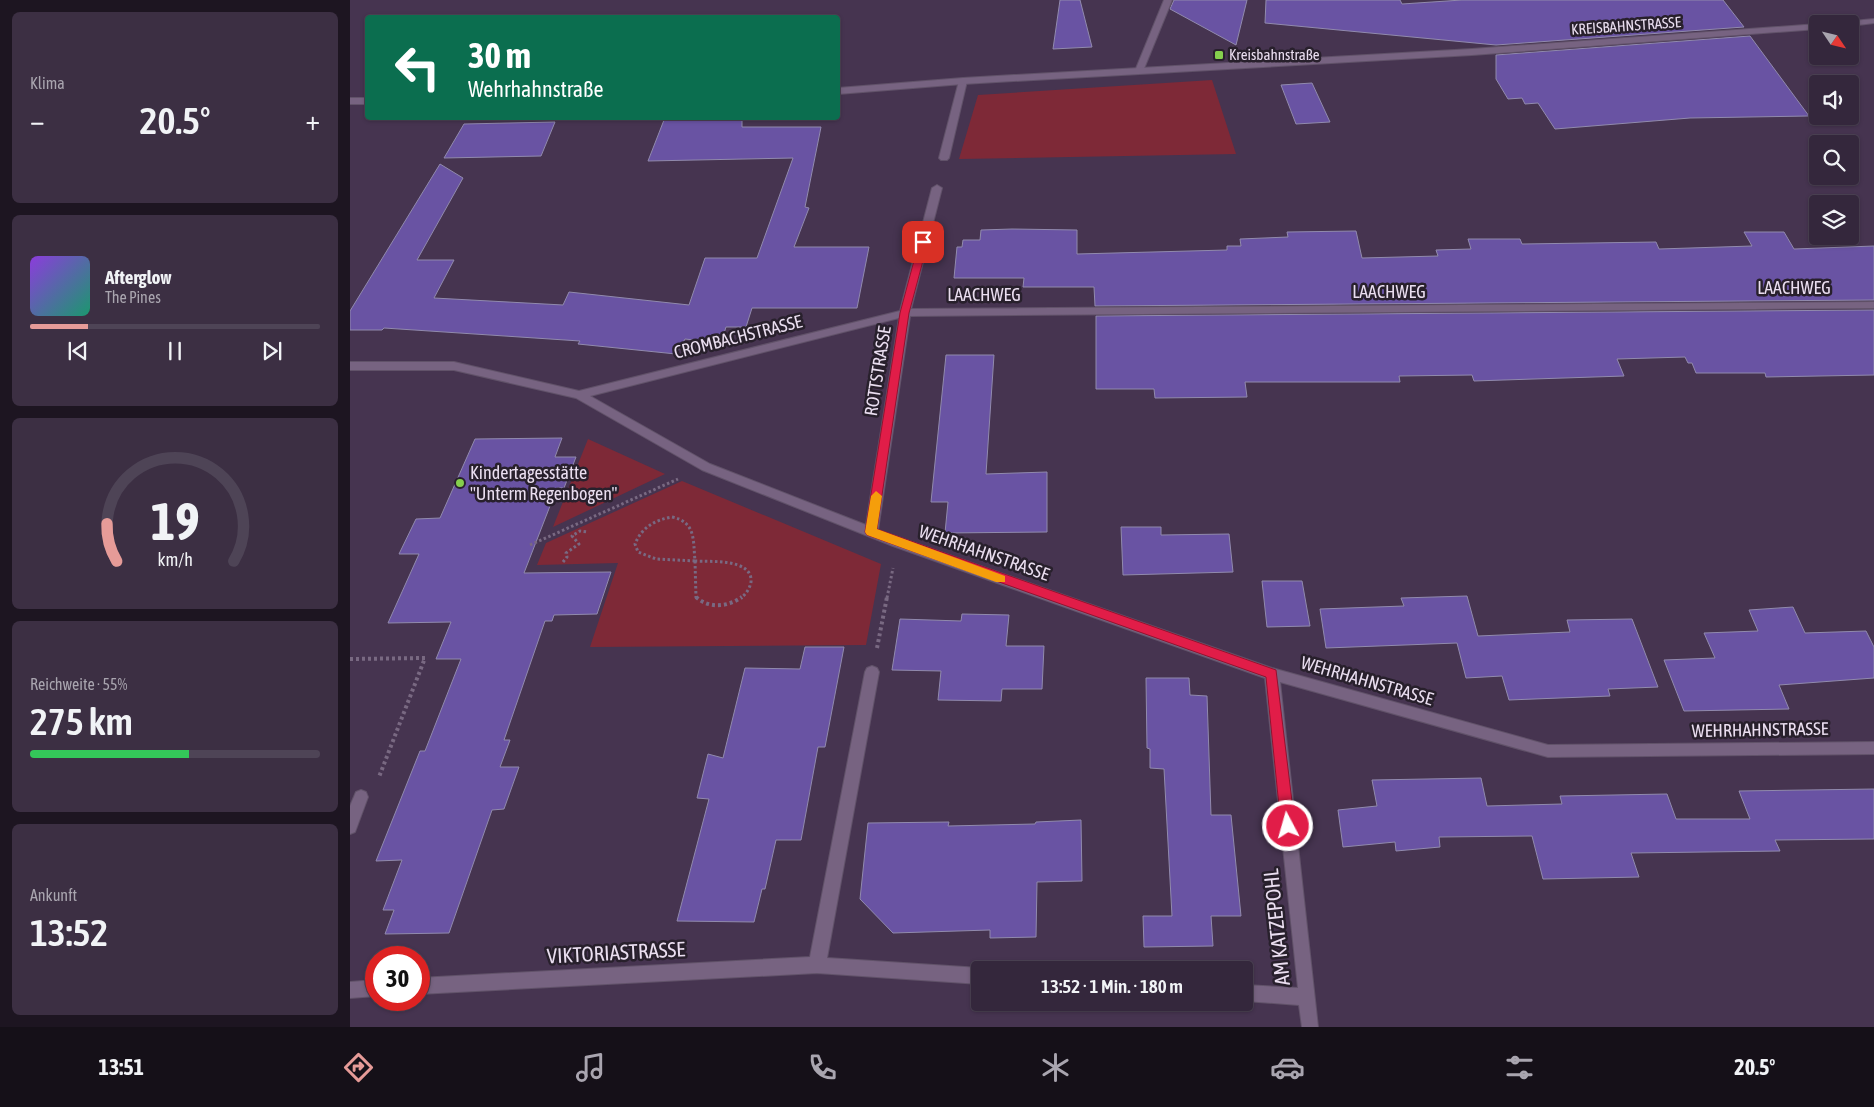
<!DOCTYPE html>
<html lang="de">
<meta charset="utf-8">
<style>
body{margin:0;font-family:"Asap Condensed",sans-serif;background:#3c2f43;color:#f1f3f6;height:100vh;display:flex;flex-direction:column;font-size:19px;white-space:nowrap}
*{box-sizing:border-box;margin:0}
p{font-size:16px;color:#a9a5af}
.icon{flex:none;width:28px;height:28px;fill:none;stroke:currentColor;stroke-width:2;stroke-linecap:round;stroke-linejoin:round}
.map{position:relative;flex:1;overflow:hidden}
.side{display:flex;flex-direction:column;gap:12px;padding:12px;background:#1d1521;width:350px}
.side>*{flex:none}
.hud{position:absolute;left:15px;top:15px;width:475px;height:105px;border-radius:5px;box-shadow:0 1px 4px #0004,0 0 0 1px #4e4456;background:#0b6e4f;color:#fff;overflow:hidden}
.needle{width:32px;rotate:125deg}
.fabs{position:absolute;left:1459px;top:15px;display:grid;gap:10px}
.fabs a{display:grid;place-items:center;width:50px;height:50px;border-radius:5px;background:#34273c;box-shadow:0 1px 4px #0004,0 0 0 1px #4e4456;font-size:25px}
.speed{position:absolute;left:15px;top:946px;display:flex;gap:10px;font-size:25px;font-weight:700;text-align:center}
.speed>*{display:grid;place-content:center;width:65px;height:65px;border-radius:50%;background:#34273c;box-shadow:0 1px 4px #0004,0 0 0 1px #4e4456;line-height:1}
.speed .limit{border:8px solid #d22;background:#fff;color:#111}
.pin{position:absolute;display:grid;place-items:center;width:42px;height:42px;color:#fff;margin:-21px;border-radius:10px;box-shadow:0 2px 8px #0006}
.me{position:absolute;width:55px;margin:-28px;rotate:354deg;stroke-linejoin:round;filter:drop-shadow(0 0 4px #0008)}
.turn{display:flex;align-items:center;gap:18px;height:105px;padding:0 20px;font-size:22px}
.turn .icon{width:65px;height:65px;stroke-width:2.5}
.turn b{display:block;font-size:35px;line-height:42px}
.big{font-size:38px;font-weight:600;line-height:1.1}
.side .widget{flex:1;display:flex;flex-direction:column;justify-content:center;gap:8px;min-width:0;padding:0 18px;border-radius:8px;background:#3c2f43}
.side .dial{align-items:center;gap:0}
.dial svg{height:130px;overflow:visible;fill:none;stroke:#4e4456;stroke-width:7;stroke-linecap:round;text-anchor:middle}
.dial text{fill:#f1f3f6;stroke:none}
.song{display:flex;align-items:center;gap:15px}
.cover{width:60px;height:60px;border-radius:8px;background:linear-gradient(135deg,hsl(270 70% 55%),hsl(160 70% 35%))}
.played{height:5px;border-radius:2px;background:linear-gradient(90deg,#e69b98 20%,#4e4456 20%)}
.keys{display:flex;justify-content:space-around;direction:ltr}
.heat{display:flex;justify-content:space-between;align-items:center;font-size:28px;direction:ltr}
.charge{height:8px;border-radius:4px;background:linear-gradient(90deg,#34c759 55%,#4e4456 0)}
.trip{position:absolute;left:621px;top:961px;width:282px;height:50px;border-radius:5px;background:#34273c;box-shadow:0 1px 4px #0004,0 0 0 1px #4e4456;font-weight:600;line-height:50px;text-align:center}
.tabs{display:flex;height:80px;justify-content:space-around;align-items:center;background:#151018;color:#a9a5af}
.tabs .icon{width:35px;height:35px}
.tabs .current{color:#e69b98}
.tabs b{font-size:22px;color:#f1f3f6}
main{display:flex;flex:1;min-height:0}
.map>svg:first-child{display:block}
.green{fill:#7e2937}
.building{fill:#6953a3;stroke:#918aad}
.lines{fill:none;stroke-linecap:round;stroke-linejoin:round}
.lane-casing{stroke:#615269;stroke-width:2}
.street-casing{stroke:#615269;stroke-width:2}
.secondary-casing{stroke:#615269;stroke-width:2}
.path-far1{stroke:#796982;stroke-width:3;stroke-dasharray:2.5 2.5;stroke-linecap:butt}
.path{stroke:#796982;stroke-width:4;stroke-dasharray:3 3;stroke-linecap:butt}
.lane{fill:#776381;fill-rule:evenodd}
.street{fill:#776381;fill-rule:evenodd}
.secondary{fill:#776381;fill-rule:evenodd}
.route{fill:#e11d48;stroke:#92132f}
.slow{fill:#f59e0b}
.poi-dot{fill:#85cf4d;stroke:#28202c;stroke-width:2}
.labels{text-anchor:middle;stroke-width:5;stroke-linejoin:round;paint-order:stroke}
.far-street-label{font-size:15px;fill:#eadef0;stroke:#28202c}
.far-poi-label{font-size:15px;fill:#eadef0;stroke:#28202c;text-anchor:start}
.street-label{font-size:18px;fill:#eadef0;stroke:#28202c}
.poi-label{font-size:18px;fill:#eadef0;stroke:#28202c;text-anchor:start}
.near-street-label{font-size:21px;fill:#eadef0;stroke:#28202c}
</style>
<main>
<section class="side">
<div class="widget"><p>Klima</p>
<div class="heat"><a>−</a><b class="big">20.5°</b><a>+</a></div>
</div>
<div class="widget">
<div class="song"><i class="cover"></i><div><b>Afterglow</b><p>The Pines</p></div></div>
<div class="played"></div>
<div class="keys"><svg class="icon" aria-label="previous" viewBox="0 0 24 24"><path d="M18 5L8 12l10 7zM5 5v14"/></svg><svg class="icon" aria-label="pause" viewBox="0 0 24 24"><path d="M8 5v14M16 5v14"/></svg><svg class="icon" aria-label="next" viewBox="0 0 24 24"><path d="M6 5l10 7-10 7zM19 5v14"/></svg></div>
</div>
<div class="widget dial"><svg viewBox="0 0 100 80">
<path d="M14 69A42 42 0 1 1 86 69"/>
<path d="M14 69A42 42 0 0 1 8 46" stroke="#e69b98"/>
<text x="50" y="56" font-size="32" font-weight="700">19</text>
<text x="50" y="72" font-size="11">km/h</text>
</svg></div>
<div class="widget"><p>Reichweite · 55%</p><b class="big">275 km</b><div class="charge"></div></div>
<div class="widget"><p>Ankunft</p><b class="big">13:52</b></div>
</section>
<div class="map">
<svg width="1524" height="1027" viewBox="0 0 1524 1027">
<rect width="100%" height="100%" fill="#463450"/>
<g class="green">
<polygon points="862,80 886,154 609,159 628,95"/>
<polygon points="238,439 315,474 203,527"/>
<polygon points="332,481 531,564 516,645 240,647 268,563 187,565 196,543"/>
</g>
<g class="building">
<polygon points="710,0 730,0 742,47 703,49"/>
<polygon points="824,0 897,0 886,45 820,9"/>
<polygon points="916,0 1050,0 1052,4 1112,0 1373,0 1394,27 1146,45 915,23"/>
<polygon points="1400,36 1459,116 1340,118 1205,129 1188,103 1175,104 1172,98 1158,99 1146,79 1146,55"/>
<polygon points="962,83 980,122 946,124 931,85"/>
<polygon points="392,119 392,127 471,127 455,207 459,208 444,247 519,247 507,308 402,308 396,327 376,327 371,343 335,339 326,354 228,344 230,341 34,328 32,330 0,330 0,311 90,164 113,178 67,260 104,260 84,298 213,305 219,292 339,305 355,258 407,258 443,158 298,161 314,120"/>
<polygon points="205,122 191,156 94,158 114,124"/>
<polygon points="662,229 727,230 727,254 877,250 877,246 891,246 890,239 938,237 937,232 1006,231 1012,258 1088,256 1086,250 1121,249 1118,239 1170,239 1172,244 1306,242 1309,249 1402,246 1394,232 1434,232 1444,249 1524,246 1524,300 745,306 744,287 673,287 674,278 604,278 607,247 612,247 613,240 630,240 631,230"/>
<polygon points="1524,310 1524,375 1416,377 1415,373 1346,373 1342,363 1338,363 1335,357 1267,359 1274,376 1124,381 1122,375 1049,376 1050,382 895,382 897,397 805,398 804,389 746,389 746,316"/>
<polygon points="596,355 644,355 636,474 697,472 697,532 595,533 598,502 581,502"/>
<polygon points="212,438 205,457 226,457 214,488 207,488 174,573 261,572 247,614 204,615 202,621 195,621 154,740 160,740 150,767 169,767 154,809 142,810 99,933 35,934 44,910 33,910 52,860 26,861 70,751 75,751 111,659 86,659 101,622 38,623 69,554 49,554 66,519 90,518 125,439"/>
<polygon points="771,527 811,527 811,535 879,534 883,572 773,575"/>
<polygon points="912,581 952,581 960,626 917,627"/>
<polygon points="1117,596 1128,636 1220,632 1217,620 1282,619 1308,687 1258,689 1260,696 1159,700 1152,676 1116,678 1107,643 976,648 970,609 1054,606 1051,598"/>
<polygon points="1443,607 1455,633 1516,631 1524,647 1524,678 1429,685 1439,709 1334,711 1314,660 1365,658 1354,633 1408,631 1399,610"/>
<polygon points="612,614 659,615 656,646 694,646 692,689 652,689 651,701 588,700 591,671 542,670 550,619 611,621"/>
<polygon points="455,647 494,647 475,747 468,747 451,840 426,840 415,889 412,889 404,922 327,921 359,799 347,798 358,754 373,758 395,668 450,669"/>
<polygon points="796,678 839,678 840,695 857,696 861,815 881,815 891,916 861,916 863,946 794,947 793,916 822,916 814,769 800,768 800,749 797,748"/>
<polygon points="1131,778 1137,806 1212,804 1210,796 1317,794 1326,819 1400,819 1389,791 1524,789 1524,839 1425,840 1430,851 1281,853 1289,877 1193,879 1182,836 1089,837 1090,847 1046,851 1045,842 993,847 988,810 1027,806 1022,780"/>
<polygon points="731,820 732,881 687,882 686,937 640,938 640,930 543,933 510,899 518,823 599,822 598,826 685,824 686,822"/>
</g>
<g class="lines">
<g class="lane-casing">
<polygon id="lane" points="613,78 617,81 599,158 597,160 591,160 589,158 609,81"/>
</g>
<g class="street-casing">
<g id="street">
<polygon points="814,0 822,0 793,71 786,73 785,71"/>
<path d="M 587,185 L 592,188 L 561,309 L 1524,302 L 1524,308 L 560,316 L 528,530 L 922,668 L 1198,745 L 1524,742 L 1524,754 L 1198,757 L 930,682 L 968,1027 L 952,1027 L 949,1005 L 895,1001 L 895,985 L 948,988 L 915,678 L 543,546 L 352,470 L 226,398 L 104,370 L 0,370 L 0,362 L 104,362 L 229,391 L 550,311 L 582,188 ZM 549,318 L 516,525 L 360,464 L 240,396 Z"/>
<polygon points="522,666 527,668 529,672 477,958 630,968 635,970 630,970 630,984 467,973 69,994 69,978 460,957 515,672 517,668"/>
<polygon points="11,790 16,792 18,797 5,832 0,834 0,806 6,792"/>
<polygon points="26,980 26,996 0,998 0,982"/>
</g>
</g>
<g class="secondary-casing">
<g id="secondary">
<polygon points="1524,19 1524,23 1500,26 1500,24 1488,24 1492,22"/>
<polygon points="1468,24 1468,29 1122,55 613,84 488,94 488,88 613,78 1122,49"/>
<rect x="0" y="98" width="18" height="6"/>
</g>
</g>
<g class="path-far1">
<path d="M 322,517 C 346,522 343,540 345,561 L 306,559 L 288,552 L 285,544 C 292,527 305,520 322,517 Z"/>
<polyline points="180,545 328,479"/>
<path d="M 345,561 C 359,562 403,558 401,582 C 400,588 396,594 391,598"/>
<polyline points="345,561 346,598"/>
<polyline points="213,562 217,557 216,553 229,544 222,536 230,531 238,532"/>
<polyline points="537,598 543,568"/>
</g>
<g class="path">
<path d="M 346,597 C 359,609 378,607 392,597"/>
<polyline points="527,648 537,597"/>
<polyline points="0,659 75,658 29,777"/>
</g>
<use href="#lane" class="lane"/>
<use href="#street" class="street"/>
<use href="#secondary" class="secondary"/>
</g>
<polygon class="route" points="573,239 578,242 559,313 527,529 926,670 945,826 943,831 938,832 933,831 931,826 916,677 517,535 515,532 550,313 569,242"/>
<polygon class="slow" points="526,491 532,496 527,529 655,576 655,582 646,582 517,535 515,532 521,496"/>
<g class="poi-dot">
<rect x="864" y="50" width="10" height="10" rx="2.5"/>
<circle cx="110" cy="483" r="5"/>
</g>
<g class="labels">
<g class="far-street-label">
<text transform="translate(1276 26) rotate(-4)" y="5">KREISBAHNSTRASSE</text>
</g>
<g class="far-poi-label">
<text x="879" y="60">Kreisbahnstraße</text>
</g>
<g class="street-label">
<text x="1444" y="294">LAACHWEG</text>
<text x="1039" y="298">LAACHWEG</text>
<text x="634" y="301">LAACHWEG</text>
<text transform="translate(388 337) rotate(-14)" y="6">CROMBACHSTRASSE</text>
<text transform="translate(528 371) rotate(-81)" y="6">ROTTSTRASSE</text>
<text transform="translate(634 553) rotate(19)" y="6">WEHRHAHNSTRASSE</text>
<text transform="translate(1017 681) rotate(16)" y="6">WEHRHAHNSTRASSE</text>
<text transform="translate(1410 730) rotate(-1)" y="6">WEHRHAHNSTRASSE</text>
</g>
<g class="poi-label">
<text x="120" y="479">Kindertagesstätte<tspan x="120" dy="21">"Unterm Regenbogen"</tspan></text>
</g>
<g class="near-street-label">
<text transform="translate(927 927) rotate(-96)" y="7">AM KATZEPOHL</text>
<text transform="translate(266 953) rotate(-3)" y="7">VIKTORIASTRASSE</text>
</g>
</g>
</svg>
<div class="fabs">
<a><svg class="needle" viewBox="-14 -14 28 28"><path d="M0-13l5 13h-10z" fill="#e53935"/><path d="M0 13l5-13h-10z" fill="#a9a5af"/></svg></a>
<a><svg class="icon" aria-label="sound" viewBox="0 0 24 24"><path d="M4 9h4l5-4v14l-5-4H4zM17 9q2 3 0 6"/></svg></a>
<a><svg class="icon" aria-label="search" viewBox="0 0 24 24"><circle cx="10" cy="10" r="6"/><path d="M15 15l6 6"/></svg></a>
<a><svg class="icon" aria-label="layers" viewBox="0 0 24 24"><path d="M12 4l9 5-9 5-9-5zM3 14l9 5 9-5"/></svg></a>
</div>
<div class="speed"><div class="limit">30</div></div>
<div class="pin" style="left:573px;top:242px;background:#d93025"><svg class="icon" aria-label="arrive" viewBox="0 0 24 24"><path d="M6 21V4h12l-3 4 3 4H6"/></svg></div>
<svg class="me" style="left:938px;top:826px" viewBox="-20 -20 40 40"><circle r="17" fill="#e11d48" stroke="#fff" stroke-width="3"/><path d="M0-11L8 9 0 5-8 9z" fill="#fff"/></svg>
<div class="trip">13:52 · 1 Min. · 180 m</div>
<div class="hud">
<div class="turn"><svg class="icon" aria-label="left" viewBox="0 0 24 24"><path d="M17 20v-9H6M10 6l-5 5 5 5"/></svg><div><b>30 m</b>Wehrhahnstraße</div></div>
</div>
</div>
</main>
<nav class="tabs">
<b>13:51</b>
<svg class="icon current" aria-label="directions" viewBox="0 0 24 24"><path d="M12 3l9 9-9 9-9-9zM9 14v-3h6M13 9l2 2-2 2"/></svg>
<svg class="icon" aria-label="music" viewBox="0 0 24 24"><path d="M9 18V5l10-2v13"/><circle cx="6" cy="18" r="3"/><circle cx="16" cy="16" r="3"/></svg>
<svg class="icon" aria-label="phone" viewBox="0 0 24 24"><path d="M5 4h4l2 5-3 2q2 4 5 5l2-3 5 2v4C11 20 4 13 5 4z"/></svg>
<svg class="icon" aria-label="climate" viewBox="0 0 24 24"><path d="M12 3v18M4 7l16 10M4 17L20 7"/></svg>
<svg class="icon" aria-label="car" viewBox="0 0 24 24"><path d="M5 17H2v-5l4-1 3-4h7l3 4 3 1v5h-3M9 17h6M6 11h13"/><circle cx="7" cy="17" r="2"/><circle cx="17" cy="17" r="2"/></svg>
<svg class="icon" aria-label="filters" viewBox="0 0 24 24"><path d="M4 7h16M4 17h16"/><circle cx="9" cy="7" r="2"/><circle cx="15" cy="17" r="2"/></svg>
<b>20.5°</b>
</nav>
